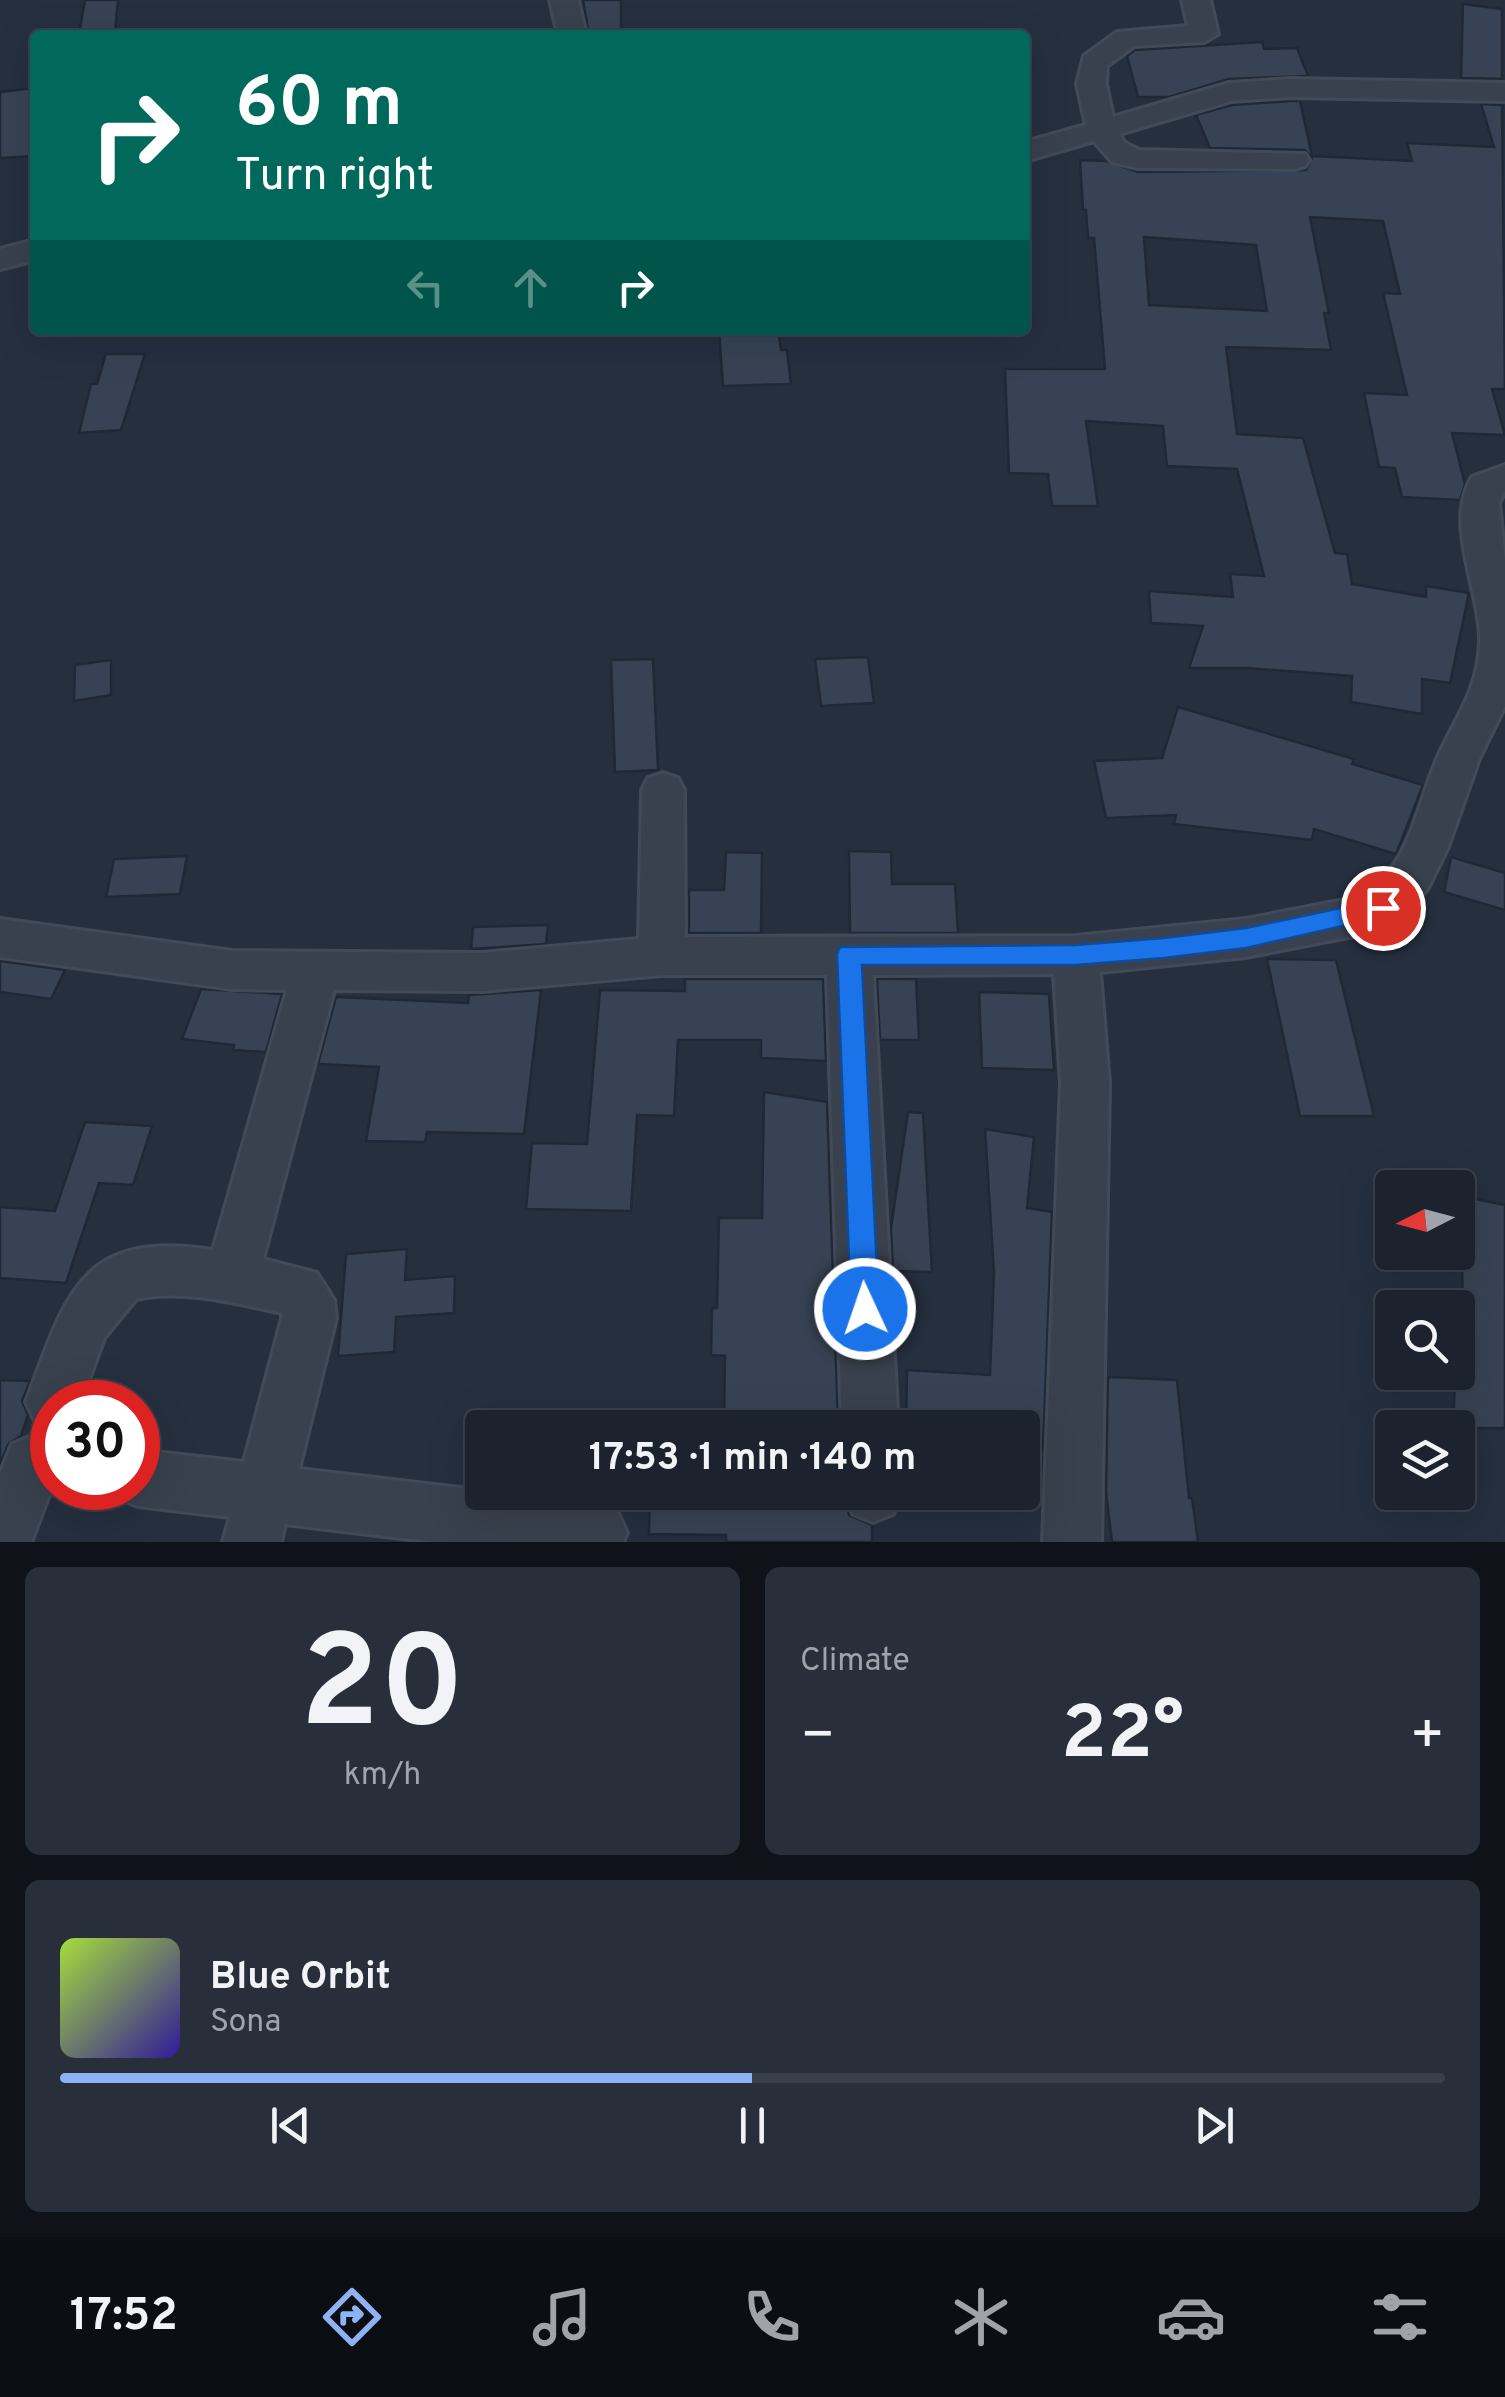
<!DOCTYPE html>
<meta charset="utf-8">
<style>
body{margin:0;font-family:Overpass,sans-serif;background:#292f3a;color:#f1f3f6;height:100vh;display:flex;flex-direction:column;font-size:38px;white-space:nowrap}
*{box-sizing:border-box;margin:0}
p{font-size:32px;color:#a0a4aa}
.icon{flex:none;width:55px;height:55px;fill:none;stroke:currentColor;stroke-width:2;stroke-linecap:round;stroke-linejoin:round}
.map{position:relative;height:1542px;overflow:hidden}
.sheet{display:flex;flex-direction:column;gap:25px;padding:25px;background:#0f1319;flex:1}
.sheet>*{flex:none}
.top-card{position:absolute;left:30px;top:30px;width:1000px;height:305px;border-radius:10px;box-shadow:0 10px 40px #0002,0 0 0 2px #3a404a;background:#00695c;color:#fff;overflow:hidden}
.needle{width:65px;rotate:264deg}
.buttons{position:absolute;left:1375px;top:1170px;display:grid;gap:20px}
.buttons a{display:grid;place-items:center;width:100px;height:100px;border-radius:10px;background:#1c232e;box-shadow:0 10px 40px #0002,0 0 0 2px #3a404a;font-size:50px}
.speed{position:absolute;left:30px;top:1380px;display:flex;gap:20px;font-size:50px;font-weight:700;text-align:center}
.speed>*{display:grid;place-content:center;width:130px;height:130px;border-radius:50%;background:#1c232e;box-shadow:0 10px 40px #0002,0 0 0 2px #3a404a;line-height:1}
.speed .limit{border:15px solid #d22;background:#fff;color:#111}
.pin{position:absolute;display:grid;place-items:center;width:85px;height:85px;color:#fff;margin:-42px;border:5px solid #fff;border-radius:50%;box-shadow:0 2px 10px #0007}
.me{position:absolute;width:110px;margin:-55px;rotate:357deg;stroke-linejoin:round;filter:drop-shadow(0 0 8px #0008)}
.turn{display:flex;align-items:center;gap:35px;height:210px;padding:0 40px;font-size:45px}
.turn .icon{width:130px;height:130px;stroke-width:2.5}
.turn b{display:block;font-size:70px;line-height:85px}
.lanes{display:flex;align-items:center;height:95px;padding:0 40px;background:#0003;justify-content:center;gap:50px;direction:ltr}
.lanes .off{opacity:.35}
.big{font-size:75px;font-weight:700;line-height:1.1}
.sheet .widget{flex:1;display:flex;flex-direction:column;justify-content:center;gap:15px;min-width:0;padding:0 35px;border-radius:15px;background:#292f3a}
.sheet .dial{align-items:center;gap:0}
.dial b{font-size:130px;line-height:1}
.song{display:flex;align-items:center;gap:30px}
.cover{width:120px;height:120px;border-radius:15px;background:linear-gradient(135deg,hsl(80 70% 55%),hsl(250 70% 35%))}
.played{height:10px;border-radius:5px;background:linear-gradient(90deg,#8db3f6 50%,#3a404a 50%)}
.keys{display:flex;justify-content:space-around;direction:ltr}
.heat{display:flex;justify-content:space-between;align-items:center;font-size:55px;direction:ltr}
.sheet .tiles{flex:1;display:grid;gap:25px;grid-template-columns:1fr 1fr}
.widget:last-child{grid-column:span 2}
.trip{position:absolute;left:465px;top:1410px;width:575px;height:100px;border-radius:10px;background:#1c232e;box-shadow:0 10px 40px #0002,0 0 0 2px #3a404a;font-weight:700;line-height:100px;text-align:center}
.dock{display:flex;height:160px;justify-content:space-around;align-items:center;background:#0b0e12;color:#a0a4aa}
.dock .icon{width:70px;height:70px}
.dock .current{color:#8db3f6}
.dock b{font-size:45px;color:#f1f3f6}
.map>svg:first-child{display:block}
.building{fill:#374354;stroke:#202835;stroke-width:2.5;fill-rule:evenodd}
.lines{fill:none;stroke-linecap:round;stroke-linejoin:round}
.minor-casing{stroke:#424a57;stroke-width:6}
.minor{fill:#39414e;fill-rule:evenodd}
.route{fill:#1a73e8;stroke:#114b97;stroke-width:2.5}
</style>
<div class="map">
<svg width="1505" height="1542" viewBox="0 0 1505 1542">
<rect width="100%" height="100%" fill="#252f3e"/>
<g class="building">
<polygon points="85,0 118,0 115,31 79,34"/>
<polygon points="583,0 621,0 621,35 589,35"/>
<polygon points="1463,4 1502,9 1502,79 1461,78"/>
<polygon points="1262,42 1264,49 1297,48 1308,76 1229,79 1169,97 1138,97 1127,56 1135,50"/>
<polygon points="35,88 35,156 0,158 0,92"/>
<path d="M 1291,101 L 1300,101 L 1312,156 L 1412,161 L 1407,143 L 1494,147 L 1481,104 L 1502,105 L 1505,389 L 1492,389 L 1505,435 L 1452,433 L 1465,484 L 1460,500 L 1402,497 L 1395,468 L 1379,467 L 1364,393 L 1407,395 L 1383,293 L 1400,294 L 1383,221 L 1310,217 L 1329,313 L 1324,313 L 1331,350 L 1226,347 L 1237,434 L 1303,438 L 1335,553 L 1347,554 L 1352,584 L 1426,597 L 1426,586 L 1469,593 L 1450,683 L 1422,679 L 1422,714 L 1351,702 L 1352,676 L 1247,668 L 1189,668 L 1203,626 L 1151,623 L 1149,591 L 1233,597 L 1230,574 L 1264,576 L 1237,469 L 1167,466 L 1163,426 L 1086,421 L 1098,506 L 1052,506 L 1048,474 L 1009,473 L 1005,369 L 1105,369 L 1094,238 L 1088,238 L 1086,210 L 1083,209 L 1080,160 L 1106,161 L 1138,172 L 1306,170 L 1312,158 L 1305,150 L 1210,148 L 1196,115 L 1232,105 ZM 1144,237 L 1256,245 L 1267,311 L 1149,305 Z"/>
<polygon points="719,330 778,330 781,350 787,350 791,384 723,386"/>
<polygon points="106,354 145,354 121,430 79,433 91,384 97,384"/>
<polygon points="868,657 874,703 821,706 815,659"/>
<polygon points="653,659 658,770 615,772 611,660"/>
<polygon points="111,660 111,695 74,701 75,665"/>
<polygon points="1178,707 1354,759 1352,764 1423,785 1396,854 1314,829 1312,840 1174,824 1176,815 1106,818 1094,761 1162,758"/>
<polygon points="849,851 891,852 892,884 955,884 958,933 850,933"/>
<polygon points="726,852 762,853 761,933 689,933 689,890 724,890"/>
<polygon points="187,856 180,894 106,897 114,859"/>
<polygon points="1451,857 1505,873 1505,910 1444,892"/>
<polygon points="548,925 546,944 471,949 473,927"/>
<polygon points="1267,959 1336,960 1374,1116 1300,1116"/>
<polygon points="0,961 65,970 51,999 0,992"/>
<polygon points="685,979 823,979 826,1061 761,1058 761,1040 678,1040 674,1116 637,1115 631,1211 526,1209 532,1143 587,1144 600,990 685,991"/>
<polygon points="877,979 916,979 919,1040 880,1040"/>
<polygon points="201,989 282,994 266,1052 233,1050 234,1045 182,1039"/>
<polygon points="541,990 524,1134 427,1132 425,1142 366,1141 379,1067 318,1064 336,997 468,1003 469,995"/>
<polygon points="979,992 1049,994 1054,1070 982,1068"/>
<polygon points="764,1092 827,1102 838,1422 724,1420 725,1356 711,1355 712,1308 717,1308 719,1218 762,1218"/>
<polygon points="908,1112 923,1113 932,1272 893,1271 891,1228"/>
<polygon points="85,1122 152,1126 133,1185 99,1183 66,1283 0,1278 0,1207 55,1211"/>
<polygon points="985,1129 1034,1137 1027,1208 1052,1212 1043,1450 1022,1448 1022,1428 906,1428 907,1370 990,1375 994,1273"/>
<polygon points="1460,1196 1505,1205 1505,1428 1453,1428 1458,1303 1463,1304"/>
<polygon points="407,1249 405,1280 455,1276 454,1313 396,1317 394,1352 338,1356 346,1254"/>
<polygon points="1108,1377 1177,1380 1189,1498 1192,1498 1198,1542 1112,1542 1106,1492"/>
<polygon points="0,1380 30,1381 22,1401 28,1415 21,1436 9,1443 0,1464"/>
<polygon points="650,1492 842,1492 849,1515 872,1525 872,1542 726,1542 726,1535 649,1534"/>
</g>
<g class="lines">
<g class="minor-casing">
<g id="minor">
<polygon points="550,0 578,0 586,35 558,35"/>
<polygon points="1182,0 1210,0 1218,34 1204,42 1134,46 1107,66 1106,84 1113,117 1229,83 1291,79 1505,83 1505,101 1291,97 1231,101 1119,134 1125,143 1139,150 1305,154 1309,160 1305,166 1294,169 1138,168 1112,162 1094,141 1025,161 1025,142 1086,125 1077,84 1084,56 1117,32 1188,26"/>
<polygon points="35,240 35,260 0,269 0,249"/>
<path d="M 1505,465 L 1505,491 L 1499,503 L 1505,561 L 1505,706 L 1479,759 L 1448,847 L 1428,888 L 1407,915 L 1369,933 L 1246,957 L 1100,972 L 1109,1083 L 1101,1542 L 1043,1542 L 1061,1083 L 1054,974 L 873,975 L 898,1428 L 842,1428 L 827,975 L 662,975 L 483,991 L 334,990 L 263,1259 L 317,1273 L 334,1300 L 336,1318 L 299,1469 L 598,1504 L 618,1513 L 627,1533 L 623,1542 L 434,1542 L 285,1524 L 281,1542 L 223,1542 L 230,1517 L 138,1506 L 118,1498 L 114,1488 L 138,1488 L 138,1450 L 244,1462 L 282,1318 L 282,1313 C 235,1303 184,1289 136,1299 L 104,1338 L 81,1402 L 52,1402 L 52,1429 L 35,1421 L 26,1402 C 66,1296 79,1229 213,1250 L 287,990 L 232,989 L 0,957 L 0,919 L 232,951 L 483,953 L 639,939 L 642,790 L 648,778 L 663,773 L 678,778 L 684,790 L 685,937 L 1076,936 L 1246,919 L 1360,897 C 1376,888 1388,876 1397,860 C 1416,829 1423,791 1437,759 C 1456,716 1477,693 1480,644 C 1482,594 1443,524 1472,477 Z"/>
<polygon points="32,1436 52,1439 52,1488 71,1488 49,1495 31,1542 0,1542 0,1474 12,1444"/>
<polygon points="845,1492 901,1492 901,1494 893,1514 873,1522 853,1514"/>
</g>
</g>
<use href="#minor" class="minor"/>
</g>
<polygon class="route" points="1383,899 1391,902 1395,908 1391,915 1246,948 1164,958 1076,965 862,965 879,1309 875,1319 865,1323 855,1319 851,1309 837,954 840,947 1076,945 1164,938 1246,928"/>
</svg>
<div class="buttons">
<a><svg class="needle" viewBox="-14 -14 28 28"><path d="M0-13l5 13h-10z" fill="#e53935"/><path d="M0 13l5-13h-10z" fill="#a0a4aa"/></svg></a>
<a><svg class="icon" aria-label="search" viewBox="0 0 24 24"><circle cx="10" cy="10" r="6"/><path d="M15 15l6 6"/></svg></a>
<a><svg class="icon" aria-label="layers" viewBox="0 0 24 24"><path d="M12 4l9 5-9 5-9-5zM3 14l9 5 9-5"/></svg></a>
</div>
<div class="speed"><div class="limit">30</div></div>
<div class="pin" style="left:1383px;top:908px;background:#d93025"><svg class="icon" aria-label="arrive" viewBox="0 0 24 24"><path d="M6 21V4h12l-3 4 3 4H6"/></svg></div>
<svg class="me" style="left:865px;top:1309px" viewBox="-20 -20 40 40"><circle r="17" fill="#1a73e8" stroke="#fff" stroke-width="3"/><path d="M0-11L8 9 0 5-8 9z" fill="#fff"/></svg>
<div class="trip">17:53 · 1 min · 140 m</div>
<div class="top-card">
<div class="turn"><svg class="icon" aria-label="right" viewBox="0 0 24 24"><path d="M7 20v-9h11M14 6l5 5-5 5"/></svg><div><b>60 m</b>Turn right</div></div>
<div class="lanes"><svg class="icon off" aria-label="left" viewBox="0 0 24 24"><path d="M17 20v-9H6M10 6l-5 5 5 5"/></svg><svg class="icon off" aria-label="ahead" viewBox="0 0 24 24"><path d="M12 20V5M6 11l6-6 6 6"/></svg><svg class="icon" aria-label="right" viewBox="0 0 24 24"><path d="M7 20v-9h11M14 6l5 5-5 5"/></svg></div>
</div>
</div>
<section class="sheet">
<div class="tiles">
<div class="widget dial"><b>20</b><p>km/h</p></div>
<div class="widget"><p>Climate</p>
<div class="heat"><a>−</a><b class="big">22°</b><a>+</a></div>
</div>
<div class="widget">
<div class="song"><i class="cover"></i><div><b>Blue Orbit</b><p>Sona</p></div></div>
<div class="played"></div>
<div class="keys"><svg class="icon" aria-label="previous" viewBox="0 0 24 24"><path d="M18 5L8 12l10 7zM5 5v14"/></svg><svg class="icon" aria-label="pause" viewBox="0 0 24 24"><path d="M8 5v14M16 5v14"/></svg><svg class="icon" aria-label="next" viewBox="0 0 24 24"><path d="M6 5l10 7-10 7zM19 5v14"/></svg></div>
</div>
</div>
</section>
<nav class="dock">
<b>17:52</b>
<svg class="icon current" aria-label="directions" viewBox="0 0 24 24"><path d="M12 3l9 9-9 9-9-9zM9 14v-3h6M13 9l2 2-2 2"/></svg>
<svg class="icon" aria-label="music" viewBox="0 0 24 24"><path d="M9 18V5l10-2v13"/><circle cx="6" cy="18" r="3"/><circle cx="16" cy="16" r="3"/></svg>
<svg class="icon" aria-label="phone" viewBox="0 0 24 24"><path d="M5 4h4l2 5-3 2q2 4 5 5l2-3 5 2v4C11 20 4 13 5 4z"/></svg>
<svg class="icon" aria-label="climate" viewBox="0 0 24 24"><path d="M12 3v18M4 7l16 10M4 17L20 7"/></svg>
<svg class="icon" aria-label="car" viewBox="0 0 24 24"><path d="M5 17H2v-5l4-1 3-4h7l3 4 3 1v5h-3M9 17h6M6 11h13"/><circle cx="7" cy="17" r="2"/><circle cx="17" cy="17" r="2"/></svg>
<svg class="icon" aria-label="filters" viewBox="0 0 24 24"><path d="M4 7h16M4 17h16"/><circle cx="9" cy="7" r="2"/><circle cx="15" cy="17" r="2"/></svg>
</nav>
